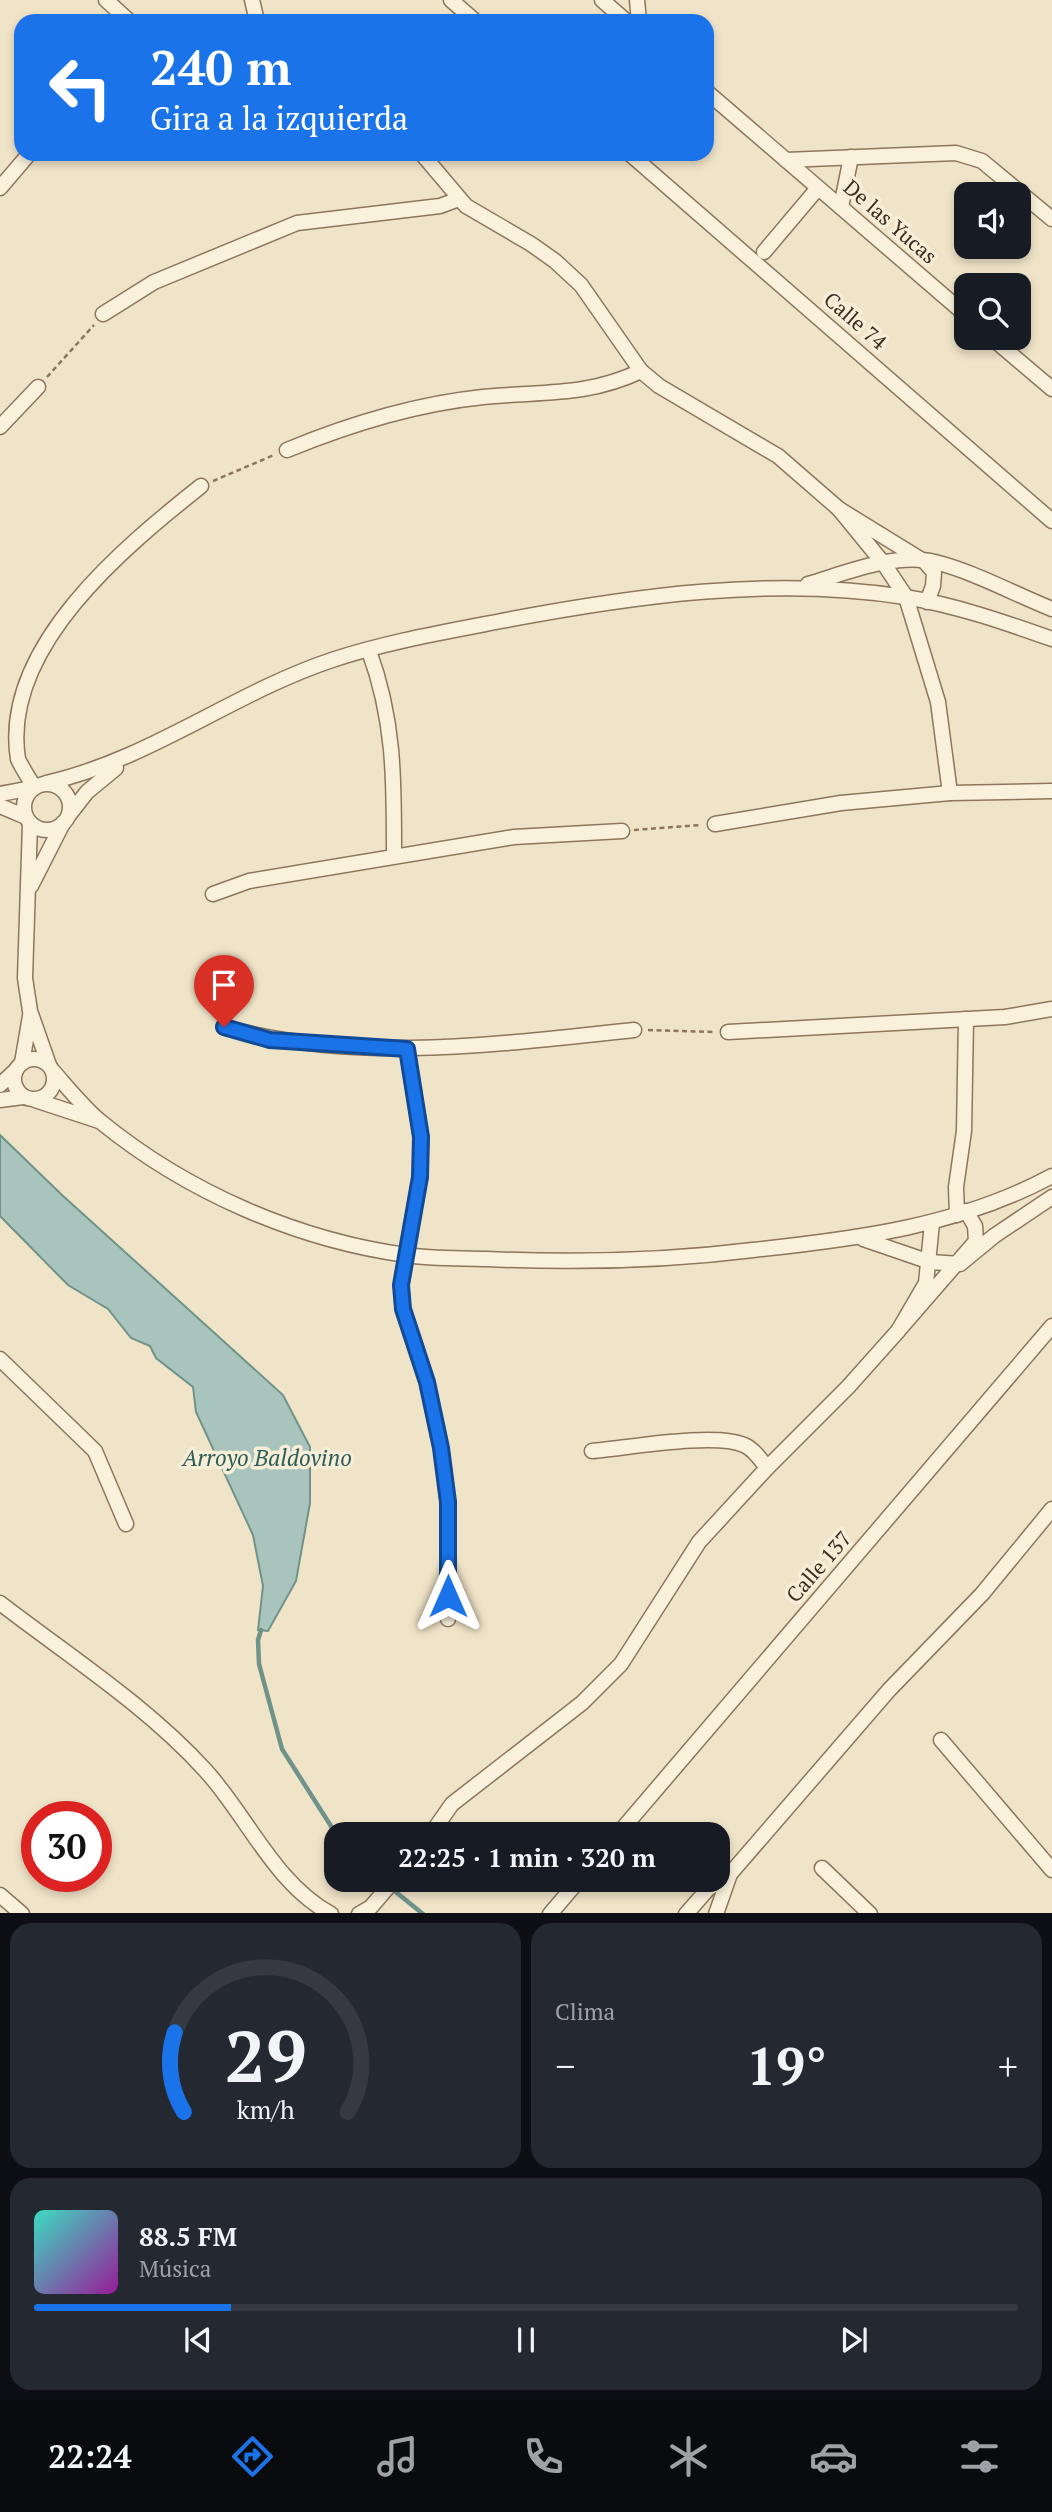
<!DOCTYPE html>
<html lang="es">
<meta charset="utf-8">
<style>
body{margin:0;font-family:"PT Serif",serif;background:#242831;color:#f1f3f6;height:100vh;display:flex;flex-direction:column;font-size:26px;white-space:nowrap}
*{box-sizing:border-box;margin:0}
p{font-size:23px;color:#9ea1a6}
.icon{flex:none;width:38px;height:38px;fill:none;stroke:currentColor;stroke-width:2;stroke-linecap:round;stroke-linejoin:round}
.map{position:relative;height:1913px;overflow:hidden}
.side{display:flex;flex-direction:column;gap:10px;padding:10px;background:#0d0f14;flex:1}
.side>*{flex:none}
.top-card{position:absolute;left:14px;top:14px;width:700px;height:147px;border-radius:21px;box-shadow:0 4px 10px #0003;background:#1a73e8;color:#fff;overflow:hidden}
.tools{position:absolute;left:954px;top:182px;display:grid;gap:14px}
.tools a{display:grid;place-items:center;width:77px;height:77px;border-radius:14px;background:#171b24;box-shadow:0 4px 10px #0003;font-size:35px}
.speed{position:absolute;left:21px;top:1801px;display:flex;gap:14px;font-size:35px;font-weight:700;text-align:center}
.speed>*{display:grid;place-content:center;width:91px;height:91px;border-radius:50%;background:#171b24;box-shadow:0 4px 10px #0003;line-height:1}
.speed .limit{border:10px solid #d22;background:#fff;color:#111}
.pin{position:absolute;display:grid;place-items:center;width:60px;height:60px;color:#fff;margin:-72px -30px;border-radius:50% 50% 50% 0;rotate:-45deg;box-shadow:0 0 7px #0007}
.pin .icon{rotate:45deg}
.me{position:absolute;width:77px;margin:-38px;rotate:0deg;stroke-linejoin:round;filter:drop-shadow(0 0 5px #0008)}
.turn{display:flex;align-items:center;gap:24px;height:147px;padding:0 21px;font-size:32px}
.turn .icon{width:91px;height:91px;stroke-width:2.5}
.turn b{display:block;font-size:49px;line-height:60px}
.big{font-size:52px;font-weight:700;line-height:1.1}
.side .widget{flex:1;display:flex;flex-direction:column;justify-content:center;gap:10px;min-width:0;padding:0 24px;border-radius:21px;background:#242831}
.side .dial{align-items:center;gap:0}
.dial svg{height:182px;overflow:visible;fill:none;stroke:#363941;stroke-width:7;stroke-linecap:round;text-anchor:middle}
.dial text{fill:#f1f3f6;stroke:none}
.song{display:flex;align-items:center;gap:21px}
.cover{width:84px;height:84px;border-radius:10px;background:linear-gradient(135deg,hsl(170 70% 55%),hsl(300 70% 35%))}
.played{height:7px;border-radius:4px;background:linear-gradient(90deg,#1a73e8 20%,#363941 20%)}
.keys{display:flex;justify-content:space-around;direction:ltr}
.heat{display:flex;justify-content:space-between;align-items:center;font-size:38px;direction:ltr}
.side .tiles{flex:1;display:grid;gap:10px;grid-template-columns:1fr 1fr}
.widget:last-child{grid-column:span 2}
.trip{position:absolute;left:324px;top:1822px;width:406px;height:70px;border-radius:21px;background:#171b24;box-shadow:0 4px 10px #0003;font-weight:700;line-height:70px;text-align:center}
.dock{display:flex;height:112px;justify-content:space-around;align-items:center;background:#090b0e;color:#9ea1a6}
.dock .icon{width:49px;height:49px}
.dock .selected{color:#1a73e8}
.dock b{font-size:32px;color:#f1f3f6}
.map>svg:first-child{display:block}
.water{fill:#a9c4bc;stroke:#6f938a;stroke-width:2}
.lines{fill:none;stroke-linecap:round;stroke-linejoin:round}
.stream{stroke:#6f938a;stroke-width:4.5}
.minor-casing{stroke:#8d765c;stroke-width:17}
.path{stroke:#8d765c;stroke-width:2.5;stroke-dasharray:5 3.5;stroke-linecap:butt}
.minor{stroke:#faf1dc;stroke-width:14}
.route-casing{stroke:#114b97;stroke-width:18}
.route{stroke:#1a73e8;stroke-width:12}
.labels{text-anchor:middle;stroke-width:7;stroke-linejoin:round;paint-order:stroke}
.street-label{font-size:21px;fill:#3d2e20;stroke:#f7eed8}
.water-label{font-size:23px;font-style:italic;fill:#2f5d5a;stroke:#f7eed8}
</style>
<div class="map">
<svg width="1052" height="1914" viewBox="0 0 1052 1914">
<rect width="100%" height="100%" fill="#f0e4c8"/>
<polygon class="water" points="0,1135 62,1195 283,1395 310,1447 310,1503 296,1581 268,1631 258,1630 263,1586 253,1535 196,1412 193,1387 156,1358 150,1346 131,1338 108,1309 68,1285 0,1216"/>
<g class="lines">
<g class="stream">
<polyline points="261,1630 258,1640 259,1664 282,1749 336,1834"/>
<polyline points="381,1880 423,1914"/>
</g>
<g class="minor-casing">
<g id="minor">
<polyline points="106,0 129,21"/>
<polyline points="252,0 257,21"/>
<polyline points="451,0 475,21"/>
<polyline points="602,0 626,21"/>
<polyline points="637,0 639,21"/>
<polyline points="707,92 966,315"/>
<polyline points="422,154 466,206 531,244 555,261 581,285 641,371 659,386 778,456 839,509"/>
<polyline points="630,154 1052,521"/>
<polyline points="786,160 956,153 982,161 1052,219"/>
<polyline points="0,188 29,154"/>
<polyline points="841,207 851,157"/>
<polyline points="764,252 818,188"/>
<polyline points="103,314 154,282 297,223 440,206 459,199"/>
<polyline points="992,338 1052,389"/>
<polyline points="0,427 38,387"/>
<path d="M 287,450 C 350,424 415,404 483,397 C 542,391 586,397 641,371"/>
<path d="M 808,584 C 846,573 895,552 935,562 C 975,572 1014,594 1052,609"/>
<polyline points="927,602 933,586 934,572 925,562 839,509 884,564 906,597 938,702 950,793"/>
<path d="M 369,651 C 395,721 394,783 394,856"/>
<path d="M 46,783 C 149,760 233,693 332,660 C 386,642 445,632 501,621 C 632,596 772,576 905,597 C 955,605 1004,622 1052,639"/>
<circle cx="47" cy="807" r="23"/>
<path d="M 34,787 C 29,778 22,768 18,759 C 0,647 127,545 201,486"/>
<polyline points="0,794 32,788"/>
<polyline points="0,806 26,817"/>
<polyline points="69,815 87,792 116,768"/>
<polyline points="30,823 25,978 30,1011 49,1065"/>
<polyline points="715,824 841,803 950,793 1052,791"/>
<polyline points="31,886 63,823"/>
<polyline points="213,894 249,881 514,837 622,831"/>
<path d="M 224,1027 C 357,1064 499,1044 634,1030"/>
<polyline points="728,1032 1005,1017 1052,1009"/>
<polyline points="407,1049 421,1137 420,1177 401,1285 403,1309 427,1382 441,1448 448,1502 448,1619"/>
<circle cx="34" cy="1079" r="20"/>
<polyline points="22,1063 30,1016"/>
<path d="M 53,1071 C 68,1088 83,1107 101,1122 C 187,1192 297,1240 406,1255 C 432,1259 460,1258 486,1259 C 576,1263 664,1261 753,1250 C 857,1239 959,1226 1052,1176"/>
<polyline points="0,1085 16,1070"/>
<polyline points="0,1100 23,1097"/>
<polyline points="35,1100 99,1121"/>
<polyline points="957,1215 956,1187 964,1131 966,1019"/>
<polyline points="932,1223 926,1283 898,1331 976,1241 975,1226 966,1211"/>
<polyline points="863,1239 930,1262 960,1264 994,1236 1052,1197"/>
<polyline points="0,1359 95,1451 126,1524"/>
<path d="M 592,1451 C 627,1448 715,1432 744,1445 C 754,1449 761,1460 767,1468"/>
<path d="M 0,1603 C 69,1656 147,1706 206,1771 C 247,1816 275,1884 331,1914"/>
<polyline points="941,1740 1052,1870"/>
<polyline points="431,1834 452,1804 582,1703 621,1664 699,1542 767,1468 848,1387 898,1331"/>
<polyline points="618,1834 1052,1326"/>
<polyline points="822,1868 870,1914"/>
<polyline points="0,1895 22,1914"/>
<polyline points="359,1914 371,1907 394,1880"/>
<polyline points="550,1914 579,1880"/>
<polyline points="686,1914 708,1889 730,1874 889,1690 982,1594 1052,1509"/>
<polyline points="716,1914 730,1874"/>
</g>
</g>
<g class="path">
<polyline points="47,377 94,325"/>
<polyline points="213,481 274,455"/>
<polyline points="634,830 701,825"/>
<polyline points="648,1030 714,1032"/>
</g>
<use href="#minor" class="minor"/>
</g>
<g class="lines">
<g class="route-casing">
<polyline id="route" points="224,1027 270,1040 407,1049 421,1137 420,1177 401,1285 403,1309 427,1382 441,1448 448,1502 448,1596"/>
</g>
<use href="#route" class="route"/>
</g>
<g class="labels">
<g class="street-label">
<text transform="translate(890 222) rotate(41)" y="7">De las Yucas</text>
<text transform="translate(855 321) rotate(41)" y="7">Calle 74</text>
<text transform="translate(819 1567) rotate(-49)" y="7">Calle 137</text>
</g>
<g class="water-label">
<text x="267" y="1466">Arroyo Baldovino</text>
</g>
</g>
</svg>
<div class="tools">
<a><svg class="icon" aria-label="sound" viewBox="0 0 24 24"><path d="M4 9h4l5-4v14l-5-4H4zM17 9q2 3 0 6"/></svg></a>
<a><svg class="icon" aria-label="search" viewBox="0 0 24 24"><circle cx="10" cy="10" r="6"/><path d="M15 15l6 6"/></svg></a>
</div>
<div class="speed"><div class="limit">30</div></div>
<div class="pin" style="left:224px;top:1027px;background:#d93025"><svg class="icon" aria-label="arrive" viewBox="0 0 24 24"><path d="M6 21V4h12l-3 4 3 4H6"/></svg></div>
<svg class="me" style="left:448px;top:1596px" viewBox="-20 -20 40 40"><path d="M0-17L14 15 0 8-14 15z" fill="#1a73e8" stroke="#fff" stroke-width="4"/></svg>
<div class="trip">22:25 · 1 min · 320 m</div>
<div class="top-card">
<div class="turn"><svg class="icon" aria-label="left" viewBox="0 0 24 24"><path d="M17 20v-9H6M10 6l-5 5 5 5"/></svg><div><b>240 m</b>Gira a la izquierda</div></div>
</div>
</div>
<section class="side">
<div class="tiles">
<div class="widget dial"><svg viewBox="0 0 100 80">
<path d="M14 69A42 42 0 1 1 86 69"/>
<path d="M14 69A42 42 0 0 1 10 34" stroke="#1a73e8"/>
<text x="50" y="56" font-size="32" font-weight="700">29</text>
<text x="50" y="72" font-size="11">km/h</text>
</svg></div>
<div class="widget"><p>Clima</p>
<div class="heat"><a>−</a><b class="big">19°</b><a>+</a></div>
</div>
<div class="widget">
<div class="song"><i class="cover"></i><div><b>88.5 FM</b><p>Música</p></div></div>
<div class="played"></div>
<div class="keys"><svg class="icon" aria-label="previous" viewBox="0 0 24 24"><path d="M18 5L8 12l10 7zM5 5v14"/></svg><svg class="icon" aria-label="pause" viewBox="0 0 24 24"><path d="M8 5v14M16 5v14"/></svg><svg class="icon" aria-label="next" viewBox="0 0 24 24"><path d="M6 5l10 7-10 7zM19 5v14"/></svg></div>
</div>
</div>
</section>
<nav class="dock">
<b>22:24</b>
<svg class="icon selected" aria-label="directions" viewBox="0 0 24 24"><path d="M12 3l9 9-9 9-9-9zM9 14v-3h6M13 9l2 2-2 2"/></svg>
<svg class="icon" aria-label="music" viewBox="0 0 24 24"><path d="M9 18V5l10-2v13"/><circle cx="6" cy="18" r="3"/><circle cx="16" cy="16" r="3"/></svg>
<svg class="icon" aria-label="phone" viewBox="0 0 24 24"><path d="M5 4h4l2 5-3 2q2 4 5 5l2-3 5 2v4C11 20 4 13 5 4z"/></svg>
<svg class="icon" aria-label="climate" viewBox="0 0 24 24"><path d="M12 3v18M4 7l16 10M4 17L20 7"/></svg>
<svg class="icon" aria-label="car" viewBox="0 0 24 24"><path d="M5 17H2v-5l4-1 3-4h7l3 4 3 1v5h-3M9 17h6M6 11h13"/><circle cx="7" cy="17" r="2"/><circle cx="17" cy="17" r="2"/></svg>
<svg class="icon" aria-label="filters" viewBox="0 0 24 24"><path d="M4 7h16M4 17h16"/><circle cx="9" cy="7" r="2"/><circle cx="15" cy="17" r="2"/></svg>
</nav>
